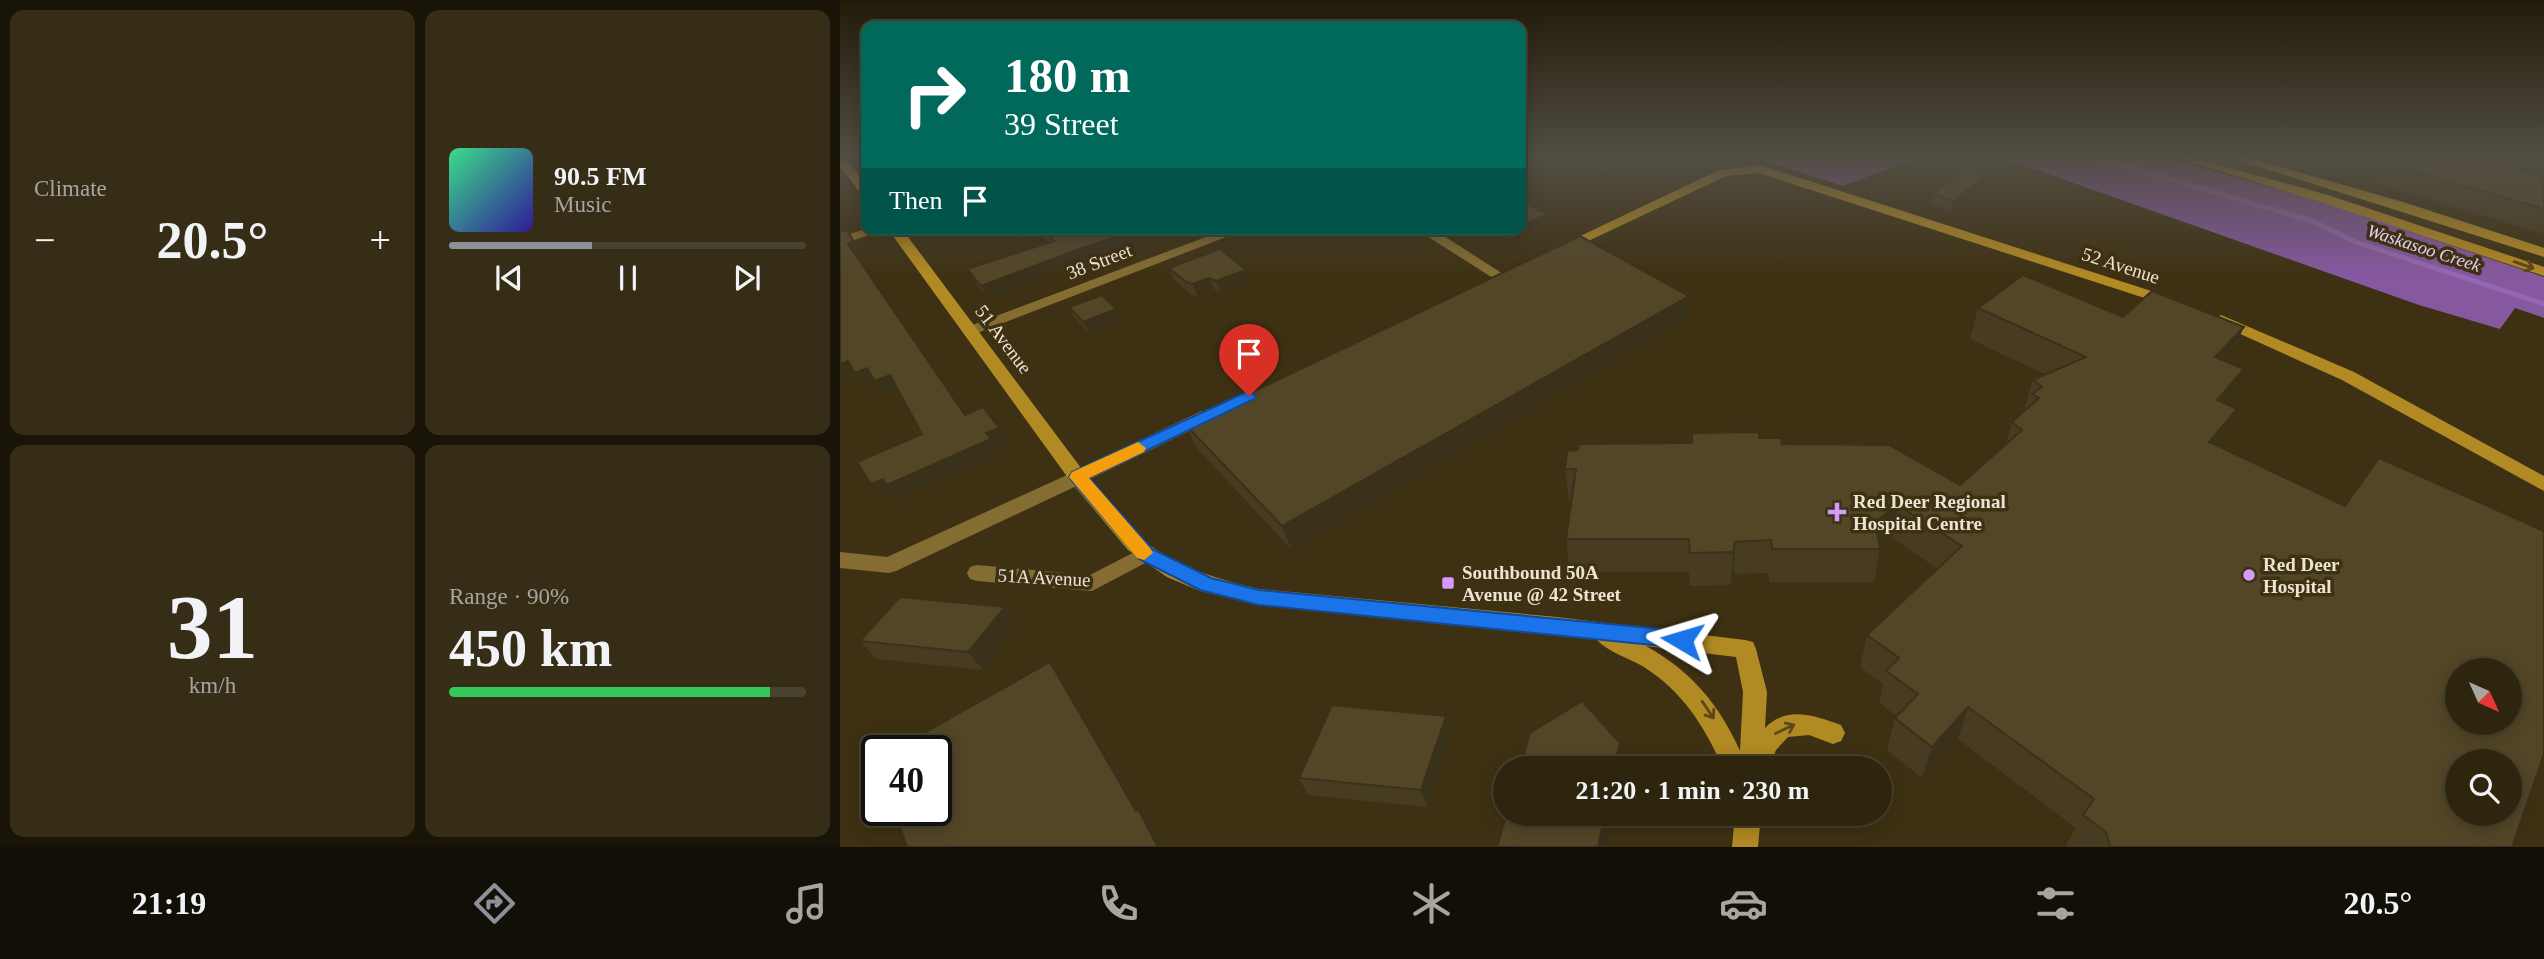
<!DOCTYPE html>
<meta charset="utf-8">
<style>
body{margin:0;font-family:"Times New Roman",serif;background:#362d17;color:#f1f3f6;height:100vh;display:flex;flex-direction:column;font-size:26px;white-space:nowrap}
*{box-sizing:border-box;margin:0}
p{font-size:23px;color:#a7a59e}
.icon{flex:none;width:38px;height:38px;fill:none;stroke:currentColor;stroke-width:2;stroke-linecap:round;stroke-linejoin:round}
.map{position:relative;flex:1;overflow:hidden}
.sheet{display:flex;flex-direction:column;gap:10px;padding:10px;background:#191408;width:840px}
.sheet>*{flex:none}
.guide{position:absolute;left:21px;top:21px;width:665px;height:214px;border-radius:14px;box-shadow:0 4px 18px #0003,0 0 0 2px #49422e;background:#00695c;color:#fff;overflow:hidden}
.needle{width:46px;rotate:135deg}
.tools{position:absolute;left:1605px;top:658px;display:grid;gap:14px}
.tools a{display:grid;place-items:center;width:77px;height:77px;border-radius:50%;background:#2e250e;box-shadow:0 4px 18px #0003,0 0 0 2px #49422e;font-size:35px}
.speed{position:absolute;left:21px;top:735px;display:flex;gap:14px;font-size:35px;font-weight:700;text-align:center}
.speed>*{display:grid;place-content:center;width:91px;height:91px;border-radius:50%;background:#2e250e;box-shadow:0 4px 18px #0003,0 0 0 2px #49422e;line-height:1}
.speed .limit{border:4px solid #111;border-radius:10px;background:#fff;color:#111}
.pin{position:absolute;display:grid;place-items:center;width:60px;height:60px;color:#fff;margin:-72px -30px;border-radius:50% 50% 50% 0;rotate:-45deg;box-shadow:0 0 7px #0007}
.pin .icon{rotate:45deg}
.me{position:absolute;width:77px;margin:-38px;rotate:277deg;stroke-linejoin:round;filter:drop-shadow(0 0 5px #0008)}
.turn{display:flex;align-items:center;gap:24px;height:147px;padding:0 28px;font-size:32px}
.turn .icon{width:91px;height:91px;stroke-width:2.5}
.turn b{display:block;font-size:49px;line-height:60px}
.then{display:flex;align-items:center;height:66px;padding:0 28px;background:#0003;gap:14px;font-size:26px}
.big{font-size:52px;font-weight:600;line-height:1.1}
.sheet .tile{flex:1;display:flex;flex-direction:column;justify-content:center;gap:10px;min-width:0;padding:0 24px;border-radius:14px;background:#362d17}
.sheet .dial{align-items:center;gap:0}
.dial b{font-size:91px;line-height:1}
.song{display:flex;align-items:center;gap:21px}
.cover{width:84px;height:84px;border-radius:10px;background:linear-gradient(135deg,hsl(150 70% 55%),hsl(250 70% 35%))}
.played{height:7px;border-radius:4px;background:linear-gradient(90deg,#8c9099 40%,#49422e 40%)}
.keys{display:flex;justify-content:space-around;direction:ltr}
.heat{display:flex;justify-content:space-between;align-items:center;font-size:38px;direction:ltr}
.charge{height:10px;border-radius:5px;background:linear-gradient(90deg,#34c759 90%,#49422e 0)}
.sheet .tiles{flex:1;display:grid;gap:10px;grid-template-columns:repeat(2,1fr)}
.trip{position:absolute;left:653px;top:756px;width:399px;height:70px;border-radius:35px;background:#2e250e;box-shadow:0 4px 18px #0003,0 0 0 2px #49422e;font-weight:600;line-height:70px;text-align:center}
.dock{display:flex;height:112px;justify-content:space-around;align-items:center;background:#120f06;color:#a7a59e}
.dock .icon{width:49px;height:49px}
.dock .selected{color:#8c9099}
.dock b{font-size:32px;color:#f1f3f6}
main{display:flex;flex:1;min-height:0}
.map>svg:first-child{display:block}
.forest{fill:#8558a0}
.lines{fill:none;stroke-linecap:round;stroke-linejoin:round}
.stream{stroke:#9667b1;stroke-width:5}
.street{fill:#846c33;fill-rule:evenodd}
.secondary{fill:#b28a24;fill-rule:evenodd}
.wall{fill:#473c22}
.shaded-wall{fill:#3a311b}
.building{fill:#534627;stroke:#3a311b;stroke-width:2;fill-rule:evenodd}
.oneway{stroke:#5b4717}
.route{fill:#1a73e8;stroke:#114b97;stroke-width:2}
.slow{fill:#f59e0b}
.poi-dot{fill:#d69bfa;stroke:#3e3113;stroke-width:2.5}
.labels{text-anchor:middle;stroke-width:7;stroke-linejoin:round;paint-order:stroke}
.far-water-label{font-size:18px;font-style:italic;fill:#e6cef6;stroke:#3e3113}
.street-label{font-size:19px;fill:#ece4d3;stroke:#3e3113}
.poi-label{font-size:19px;font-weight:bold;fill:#ece4d3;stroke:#3e3113;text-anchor:start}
</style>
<main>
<section class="sheet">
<div class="tiles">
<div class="tile"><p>Climate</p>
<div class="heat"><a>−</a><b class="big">20.5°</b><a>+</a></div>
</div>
<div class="tile">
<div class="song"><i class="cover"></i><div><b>90.5 FM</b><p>Music</p></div></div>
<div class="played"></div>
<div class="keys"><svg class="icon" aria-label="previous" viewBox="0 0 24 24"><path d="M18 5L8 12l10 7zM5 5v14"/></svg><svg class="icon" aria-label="pause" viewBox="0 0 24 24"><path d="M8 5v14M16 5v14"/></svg><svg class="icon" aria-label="next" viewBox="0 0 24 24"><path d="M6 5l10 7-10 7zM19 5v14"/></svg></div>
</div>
<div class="tile dial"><b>31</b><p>km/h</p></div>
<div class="tile"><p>Range · 90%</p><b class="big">450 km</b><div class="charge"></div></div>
</div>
</section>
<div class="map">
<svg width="1704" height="847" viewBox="0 0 1704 847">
<rect width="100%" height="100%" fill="#3e3113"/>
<g class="forest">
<polygon points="914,157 1078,157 1003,186"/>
<polygon points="1160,157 1322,157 1471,198 1704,277 1704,318 1675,308 1660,329 1579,305"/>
</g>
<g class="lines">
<polyline class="stream" points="1255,157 1472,221 1516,242 1704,304"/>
<g class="street">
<polygon points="26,229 46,229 0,245 0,237"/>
<polygon points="387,229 407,229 137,333 127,333 124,330 127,327"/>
<polygon points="576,229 593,229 668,277 661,281 656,280"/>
<polygon points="238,470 245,472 247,477 245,482 56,571 49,573 0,568 0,552 47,557"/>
<polygon points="306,546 313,549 316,554 313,559 252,591 137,581 130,579 127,573 130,567 137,565 250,575"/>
</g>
<g class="secondary">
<polygon points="0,157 5,157 26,184 26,196 22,195 0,166"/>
<polygon points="1333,157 1351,157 1488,195 1704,267 1704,276 1478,201"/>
<polygon points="1388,157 1406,157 1563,202 1704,248 1704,257"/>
<polygon points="920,165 1333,298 1335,301 1328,305 1323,304 919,173 886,176 727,251 717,251 715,248 879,170"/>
<path d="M 48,229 L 62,229 L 241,468 L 362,411 L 374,411 L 377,415 L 374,419 L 250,479 C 267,499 284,525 304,541 C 339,568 377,579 419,589 L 717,617 L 905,640 L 913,642 L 916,649 L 927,692 L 925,728 C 947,705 975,716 1001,725 L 1005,733 L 1001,741 L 993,744 L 969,735 L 948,737 L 936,750 L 929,768 L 883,768 C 865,727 843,692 804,667 C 789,658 768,652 757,640 L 419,605 L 360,591 L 327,577 L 288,550 L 231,482 ZM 806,646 L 896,657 L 903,692 L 900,751 C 879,704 851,671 806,646 Z"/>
<polygon points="1381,315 1514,372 1704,476 1704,491 1502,380 1376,323 1373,320"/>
<polygon points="895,814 921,814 918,847 892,847"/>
</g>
</g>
<g class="wall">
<polygon points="681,157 712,157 690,166 681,161"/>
<polygon points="750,157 833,157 777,178 751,163"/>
<polygon points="1543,162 1704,176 1704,234 1533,182"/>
<polygon points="1147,174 1145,184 1112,211 1092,205 1094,194"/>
<polygon points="707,214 708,223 670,239 655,229 681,229"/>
<polygon points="193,229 341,229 240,263 149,299 135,282 127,269 208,242"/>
<polygon points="329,268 406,270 410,281 381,293 374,289 357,296 350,294 334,279"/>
<polygon points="849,296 849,318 452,550 356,447 345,424"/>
<polygon points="229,307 281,321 249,333 235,319"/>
<polygon points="1138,308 1283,317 1404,327 1389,358 1386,362 1389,401 1386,404 1381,441 1377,446 1672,847 1228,847 1226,845 1236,828 1118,739 1082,778 1047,750 1055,718 1057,716 1039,703 1043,684 1020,667 1027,635 1098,569 1051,537 1040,546 1040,549 1034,582 929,582 929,573 894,574 891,585 850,586 849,572 730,572 726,539 731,501 729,501 725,469 852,443 919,438 942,444 1120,485 1166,444 1172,422 1184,411 1193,380 1206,375 1130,339"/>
<polygon points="165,607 178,625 143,670 37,659 20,641"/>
<polygon points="606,716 611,734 587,807 468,795 459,778"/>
</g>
<g class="shaded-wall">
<polygon points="689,157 712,157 690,166"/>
<polygon points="793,157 833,157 777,178 776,163"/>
<polygon points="1147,174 1145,184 1112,211 1114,201"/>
<polygon points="707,214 708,223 670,239 669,231 672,229 681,229 681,226"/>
<polygon points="0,220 8,232 0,235"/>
<polygon points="154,229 182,229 158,237"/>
<polygon points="299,229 341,229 240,263 149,299 141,286 234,251"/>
<polygon points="13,240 22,253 17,257 8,244"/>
<polygon points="406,270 410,281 381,293 376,281"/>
<polygon points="369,278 374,289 357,296 353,284"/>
<polygon points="849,296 849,318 452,550 442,526"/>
<polygon points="276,309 281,321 249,333 243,322"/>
<polygon points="1404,327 1389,358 1361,388 1375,357"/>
<polygon points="8,361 50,375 59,389 45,395 36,382 25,386 17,376 0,382 0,364"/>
<polygon points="1404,369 1389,401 1362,432 1377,400"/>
<polygon points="1397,409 1381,441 1354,474 1369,442"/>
<polygon points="159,428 168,442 156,447 161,454 58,499 53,493 42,498 31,484"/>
<polygon points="1057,505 1051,537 1036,549 1035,522"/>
<polygon points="895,542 894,574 891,585 893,552"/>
<polygon points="165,607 178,625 143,670 128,652"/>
<polygon points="210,662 223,680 301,813 298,809 312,826 322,847 318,847 296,811"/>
<polygon points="1128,707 1118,739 1082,778 1092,747"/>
<polygon points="606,716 611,734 587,807 581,790"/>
<polygon points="780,743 781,768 774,768"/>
<polygon points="765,814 772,814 765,847 758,847"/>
</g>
<g class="building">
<polygon points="765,157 793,157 776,163"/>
<polygon points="1549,157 1634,157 1704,176 1704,209 1543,162"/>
<polygon points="1126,168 1147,174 1114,201 1094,194"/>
<polygon points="681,201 707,214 681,226"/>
<polygon points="201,229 299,229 234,251 141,286 127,269 214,241"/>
<polygon points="7,230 13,240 8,244 125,415 143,407 159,428 146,433 151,439 47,485 43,479 31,484 17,462 82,434 50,375 35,381 27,368 15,373 8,361 0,364 0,232"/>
<polygon points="740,236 849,296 442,526 345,424"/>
<polygon points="380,249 406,270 376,281 369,278 353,284 346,282 329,268"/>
<path d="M 1183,275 L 1283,317 L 1312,291 L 1404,327 L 1375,357 L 1404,369 L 1377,400 L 1397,409 L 1369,442 L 1505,506 L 1539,458 L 1704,531 L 1704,754 L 1672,847 L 1270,847 L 1266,832 L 1243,815 L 1254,799 L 1128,707 L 1092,747 L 1055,718 L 1078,694 L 1046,671 L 1059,658 L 1027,635 L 1122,546 L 1057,505 L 1035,522 L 1040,549 L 932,549 L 931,540 L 895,542 L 893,552 L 850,553 L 849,539 L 726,539 L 736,469 L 725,469 L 727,451 L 738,450 L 739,444 L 852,443 L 852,433 L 919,432 L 919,438 L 941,438 L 942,444 L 1049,445 L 1120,485 L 1182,430 L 1172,422 L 1199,398 L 1192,394 L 1202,387 L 1193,380 L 1246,357 L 1138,308 ZM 1617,670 L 1670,670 L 1670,723 L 1617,723 ZM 1617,761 L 1670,761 L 1670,814 L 1617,814 Z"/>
<polygon points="262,295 276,309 243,322 229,307"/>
<polygon points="60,597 165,607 128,652 20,641"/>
<polygon points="210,662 296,811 298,809 318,847 67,847 54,810 96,810 96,751 52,751"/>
<polygon points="742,701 780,743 774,768 680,768 690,733"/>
<polygon points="492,705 606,716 581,790 459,778"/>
<polygon points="667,814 765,814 758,847 657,847"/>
</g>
<defs><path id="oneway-shaft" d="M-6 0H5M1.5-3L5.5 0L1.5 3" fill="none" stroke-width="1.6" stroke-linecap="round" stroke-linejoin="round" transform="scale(1.75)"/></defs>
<g class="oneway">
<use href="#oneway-shaft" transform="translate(1684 265) rotate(19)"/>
<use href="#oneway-shaft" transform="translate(868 710) rotate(56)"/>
<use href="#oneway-shaft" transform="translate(945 729) rotate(-25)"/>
</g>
<linearGradient id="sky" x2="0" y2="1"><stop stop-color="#221b0a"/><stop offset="0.57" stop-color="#524e44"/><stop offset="1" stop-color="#524e44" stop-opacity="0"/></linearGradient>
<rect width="1704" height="275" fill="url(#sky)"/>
<polygon class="route" points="409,391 416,396 414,399 249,478 312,549 371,578 419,590 842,631 849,634 852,640 849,645 842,648 419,605 360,590 299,559 232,481 229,477 232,472"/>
<polygon class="slow" points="298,442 306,448 304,452 249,478 310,548 313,553 304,560 297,558 229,477 232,472"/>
<g class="poi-dot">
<path d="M993.5 501.5h7v7h7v7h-7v7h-7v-7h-7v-7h7z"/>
<circle cx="1409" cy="575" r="7"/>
<rect x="601" y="576" width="14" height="14" rx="3.5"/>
</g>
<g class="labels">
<g class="far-water-label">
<text transform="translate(1584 248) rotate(18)" y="6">Waskasoo Creek</text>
</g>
<g class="street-label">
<text transform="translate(259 261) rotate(-21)" y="7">38 Street</text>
<text transform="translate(1281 265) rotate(18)" y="7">52 Avenue</text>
<text transform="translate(164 339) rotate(53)" y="7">51 Avenue</text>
<text transform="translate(204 577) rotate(3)" y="7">51A Avenue</text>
</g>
<g class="poi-label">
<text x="1013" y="508">Red Deer Regional<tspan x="1013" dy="22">Hospital Centre</tspan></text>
<text x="1423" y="571">Red Deer<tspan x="1423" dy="22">Hospital</tspan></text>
<text x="622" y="579">Southbound 50A<tspan x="622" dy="22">Avenue @ 42 Street</tspan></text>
</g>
</g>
</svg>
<div class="tools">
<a><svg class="needle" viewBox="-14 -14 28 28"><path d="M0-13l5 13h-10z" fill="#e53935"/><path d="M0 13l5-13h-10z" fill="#a7a59e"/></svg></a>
<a><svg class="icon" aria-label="search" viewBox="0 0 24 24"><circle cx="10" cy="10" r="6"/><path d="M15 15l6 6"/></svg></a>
</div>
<div class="speed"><div class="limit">40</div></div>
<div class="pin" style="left:409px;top:396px;background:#d93025"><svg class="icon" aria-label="arrive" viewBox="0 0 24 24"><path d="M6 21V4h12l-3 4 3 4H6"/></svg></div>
<svg class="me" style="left:842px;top:640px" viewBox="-20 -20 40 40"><path d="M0-17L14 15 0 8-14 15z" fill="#1a73e8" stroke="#fff" stroke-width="4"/></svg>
<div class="trip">21:20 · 1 min · 230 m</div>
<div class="guide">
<div class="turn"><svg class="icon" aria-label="right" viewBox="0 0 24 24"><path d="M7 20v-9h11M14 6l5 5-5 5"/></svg><div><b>180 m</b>39 Street</div></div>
<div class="then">Then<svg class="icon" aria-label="arrive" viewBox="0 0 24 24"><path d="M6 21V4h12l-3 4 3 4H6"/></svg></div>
</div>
</div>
</main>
<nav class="dock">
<b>21:19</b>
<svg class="icon selected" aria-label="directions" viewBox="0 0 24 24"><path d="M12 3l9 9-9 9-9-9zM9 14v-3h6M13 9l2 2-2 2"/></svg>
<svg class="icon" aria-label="music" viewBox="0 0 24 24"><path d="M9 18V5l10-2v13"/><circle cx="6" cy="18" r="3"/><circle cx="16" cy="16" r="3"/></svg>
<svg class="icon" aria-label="phone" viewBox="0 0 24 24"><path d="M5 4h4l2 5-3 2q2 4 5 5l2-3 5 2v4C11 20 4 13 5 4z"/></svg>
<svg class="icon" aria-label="climate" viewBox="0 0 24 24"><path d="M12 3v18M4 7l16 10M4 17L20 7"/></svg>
<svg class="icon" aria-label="car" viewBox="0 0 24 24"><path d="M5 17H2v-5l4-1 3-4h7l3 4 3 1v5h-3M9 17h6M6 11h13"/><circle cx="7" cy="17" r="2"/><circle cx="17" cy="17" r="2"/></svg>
<svg class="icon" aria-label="filters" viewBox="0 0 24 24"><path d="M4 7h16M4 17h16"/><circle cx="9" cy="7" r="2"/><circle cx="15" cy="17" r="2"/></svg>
<b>20.5°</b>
</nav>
